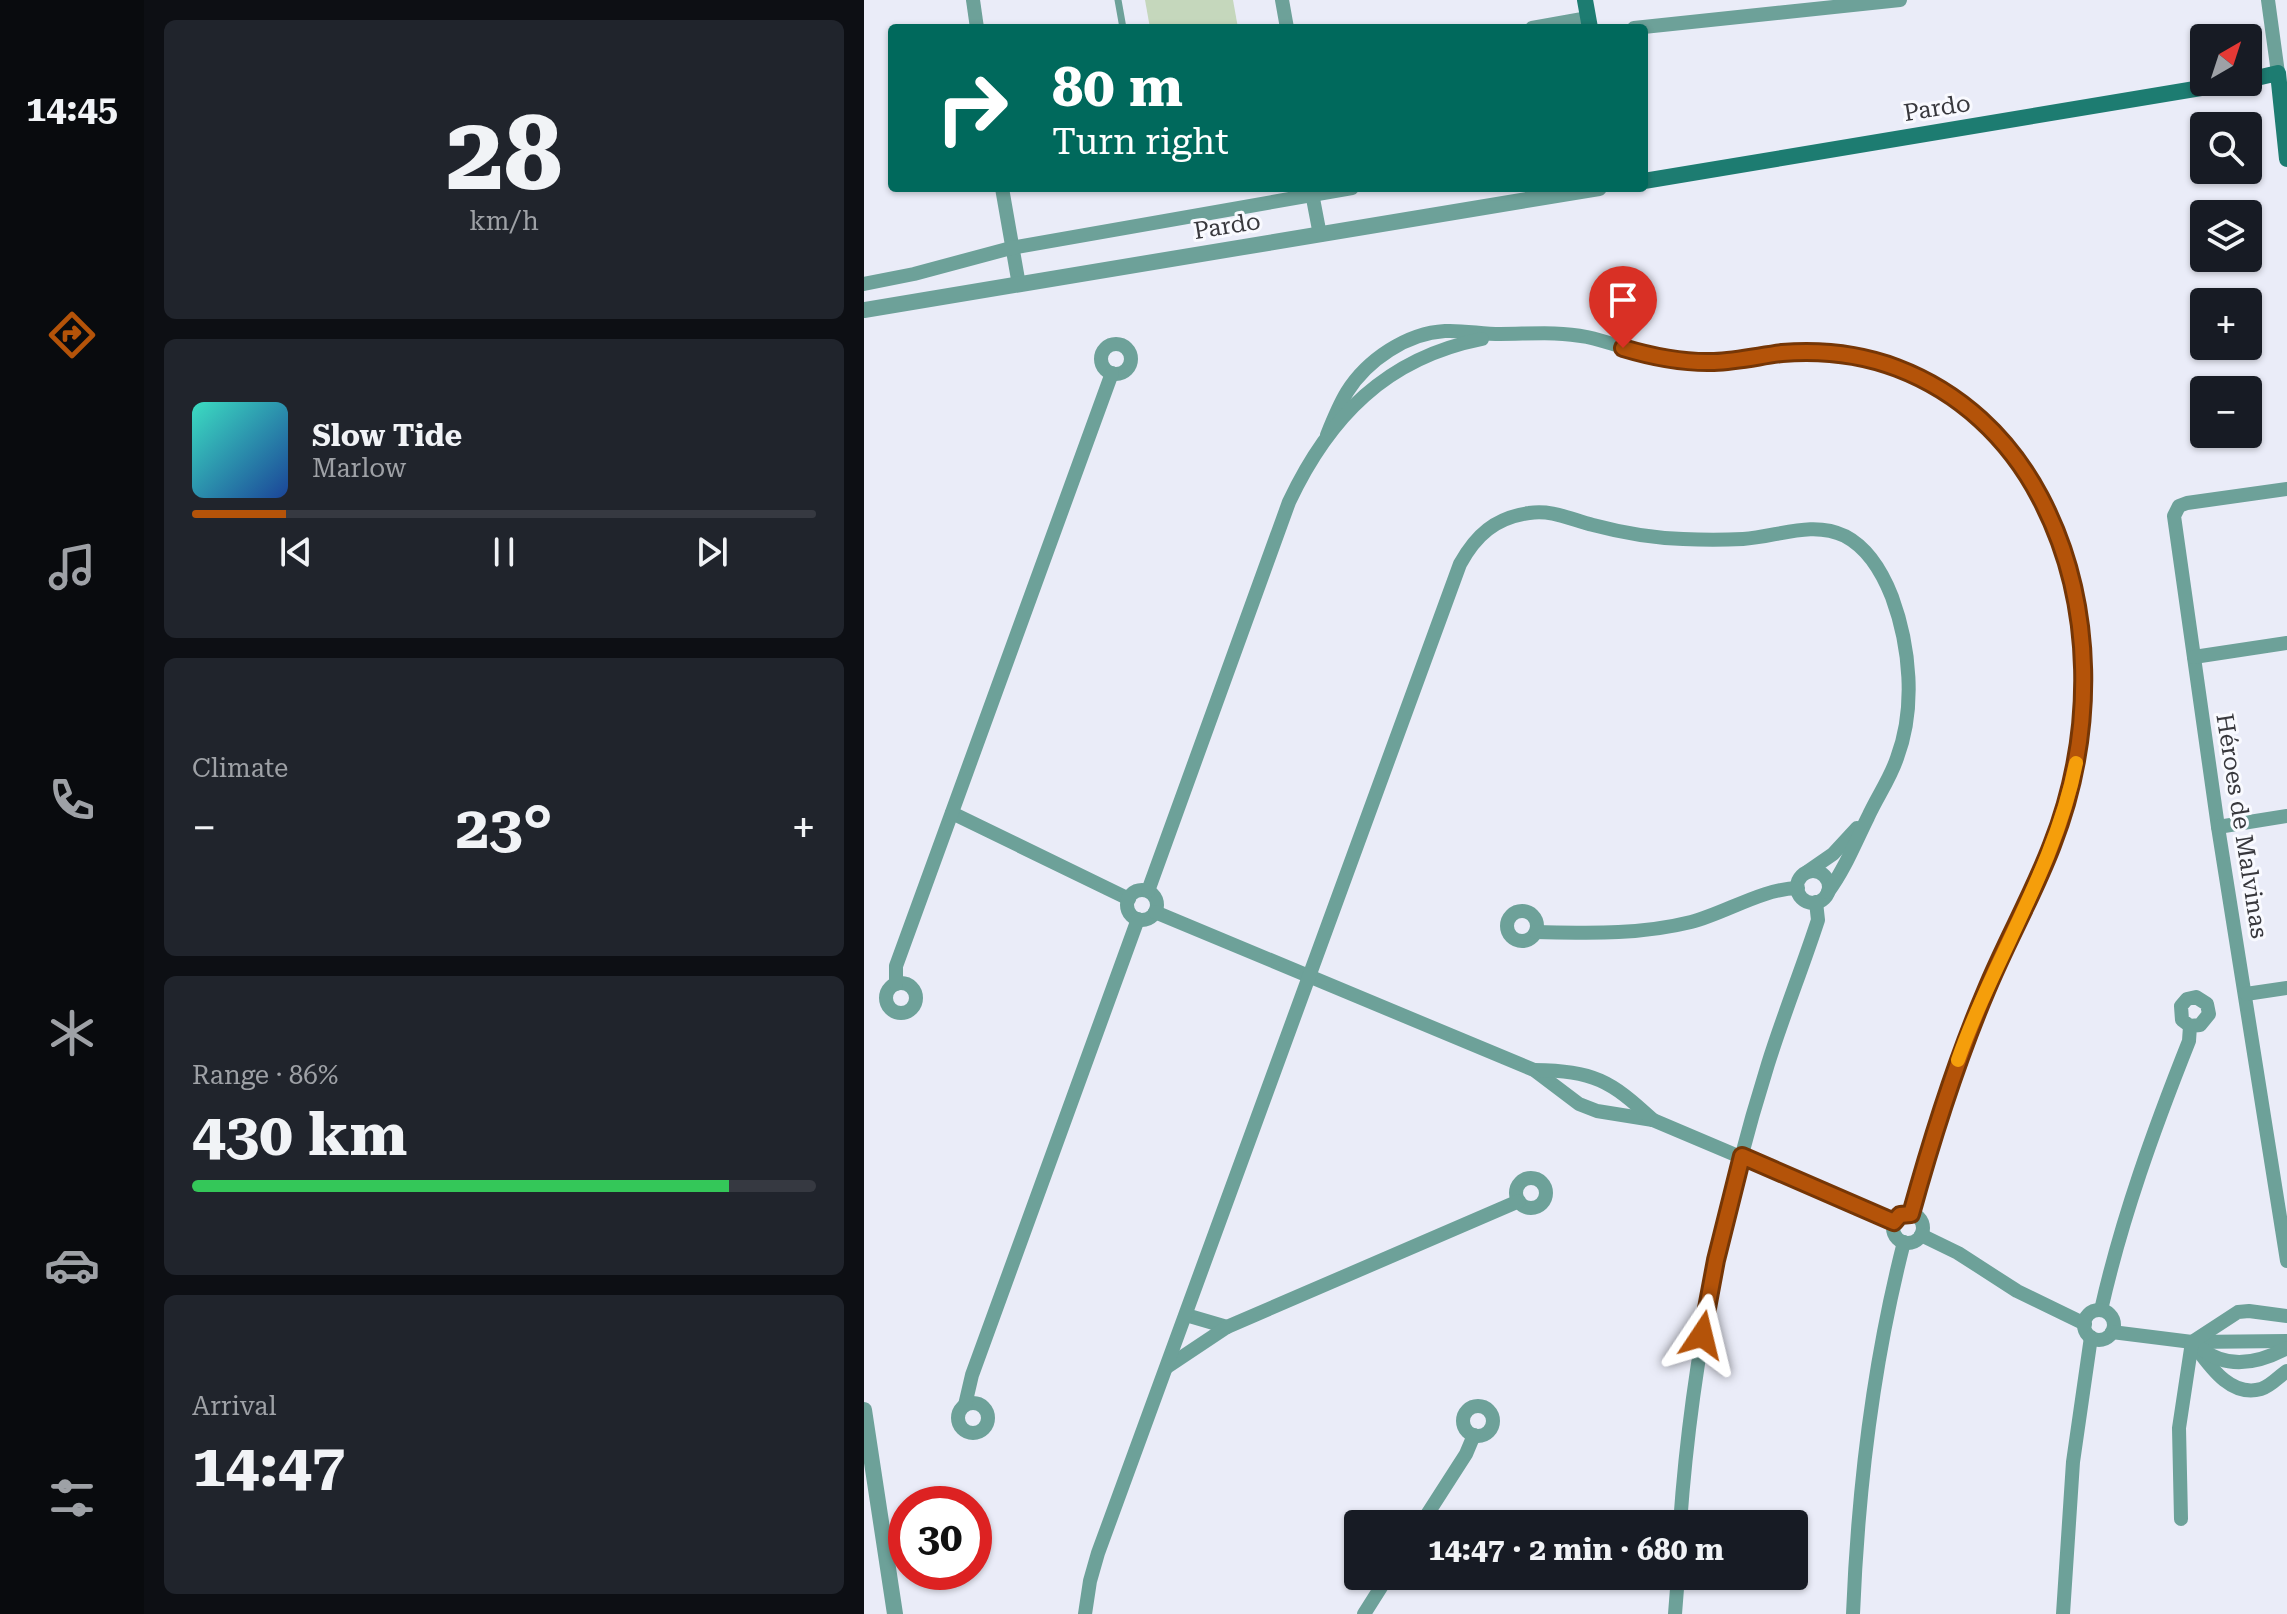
<!DOCTYPE html>
<meta charset="utf-8">
<style>
body{margin:0;font-family:"Roboto Serif",serif;background:#20242c;color:#f1f3f6;height:100vh;display:flex;flex-direction:column;font-size:30px;white-space:nowrap}
*{box-sizing:border-box;margin:0}
p{font-size:26px;color:#9ea1a6}
.icon{flex:none;width:44px;height:44px;fill:none;stroke:currentColor;stroke-width:2;stroke-linecap:round;stroke-linejoin:round}
.map{position:relative;flex:1;overflow:hidden}
.drawer{display:flex;flex-direction:column;gap:20px;padding:20px;background:#0d0f14;width:720px}
.drawer>*{flex:none}
.guide{position:absolute;left:24px;top:24px;width:760px;height:168px;border-radius:8px;box-shadow:0 2px 6px #0004;background:#00695c;color:#fff;overflow:hidden}
.needle{width:52px;rotate:39deg}
.tools{position:absolute;left:1326px;top:24px;display:grid;gap:16px}
.tools a{display:grid;place-items:center;width:72px;height:72px;border-radius:8px;background:#171b24;box-shadow:0 2px 6px #0004;font-size:40px}
.speed{position:absolute;left:24px;top:1486px;display:flex;gap:16px;font-size:40px;font-weight:700;text-align:center}
.speed>*{display:grid;place-content:center;width:104px;height:104px;border-radius:50%;background:#171b24;box-shadow:0 2px 6px #0004;line-height:1}
.speed .limit{border:12px solid #d22;background:#fff;color:#111}
.pin{position:absolute;display:grid;place-items:center;width:68px;height:68px;color:#fff;margin:-82px -34px;border-radius:50% 50% 50% 0;rotate:-45deg;box-shadow:0 0 8px #0007}
.pin .icon{rotate:45deg}
.me{position:absolute;width:88px;margin:-44px;rotate:10deg;stroke-linejoin:round;filter:drop-shadow(0 0 6px #0008)}
.turn{display:flex;align-items:center;gap:28px;height:168px;padding:0 32px;font-size:36px}
.turn .icon{width:104px;height:104px;stroke-width:2.5}
.turn b{display:block;font-size:56px;line-height:68px}
.big{font-size:60px;font-weight:700;line-height:1.1}
.drawer .tile{flex:1;display:flex;flex-direction:column;justify-content:center;gap:12px;min-width:0;padding:0 28px;border-radius:12px;background:#20242c}
.drawer .dial{align-items:center;gap:0}
.dial b{font-size:104px;line-height:1}
.song{display:flex;align-items:center;gap:24px}
.cover{width:96px;height:96px;border-radius:12px;background:linear-gradient(135deg,hsl(170 70% 55%),hsl(220 70% 35%))}
.played{height:8px;border-radius:4px;background:linear-gradient(90deg,#b45309 15%,#363941 15%)}
.keys{display:flex;justify-content:space-around;direction:ltr}
.heat{display:flex;justify-content:space-between;align-items:center;font-size:44px;direction:ltr}
.charge{height:12px;border-radius:6px;background:linear-gradient(90deg,#34c759 86%,#363941 0)}
.trip{position:absolute;left:480px;top:1510px;width:464px;height:80px;border-radius:8px;background:#171b24;box-shadow:0 2px 6px #0004;font-weight:700;line-height:80px;text-align:center}
main{display:flex;flex:1;min-height:0}
.tabs{display:flex;flex-direction:column;width:144px;justify-content:space-around;align-items:center;background:#090b0e;color:#9ea1a6}
.tabs .icon{width:56px;height:56px}
.tabs .active{color:#b45309}
.tabs b{font-size:36px;color:#f1f3f6}
.map>svg:first-child{display:block}
.green{fill:#c5d7bc}
.lines{fill:none;stroke-linecap:round;stroke-linejoin:round}
.service{stroke:#6da199;stroke-width:7}
.minor{stroke:#6da199;stroke-width:14}
.tertiary{stroke:#6da199;stroke-width:16}
.secondary{stroke:#1d7c71;stroke-width:16}
.route-casing{stroke:#753606;stroke-width:20}
.route{stroke:#b45309;stroke-width:14}
.slow{stroke:#f59e0b;stroke-width:14}
.labels{text-anchor:middle;stroke-width:6;stroke-linejoin:round;paint-order:stroke}
.street-label{font-size:24px;fill:#38383d;stroke:#f9faff}
</style>
<main>
<nav class="tabs">
<b>14:45</b>
<svg class="icon active" aria-label="directions" viewBox="0 0 24 24"><path d="M12 3l9 9-9 9-9-9zM9 14v-3h6M13 9l2 2-2 2"/></svg>
<svg class="icon" aria-label="music" viewBox="0 0 24 24"><path d="M9 18V5l10-2v13"/><circle cx="6" cy="18" r="3"/><circle cx="16" cy="16" r="3"/></svg>
<svg class="icon" aria-label="phone" viewBox="0 0 24 24"><path d="M5 4h4l2 5-3 2q2 4 5 5l2-3 5 2v4C11 20 4 13 5 4z"/></svg>
<svg class="icon" aria-label="climate" viewBox="0 0 24 24"><path d="M12 3v18M4 7l16 10M4 17L20 7"/></svg>
<svg class="icon" aria-label="car" viewBox="0 0 24 24"><path d="M5 17H2v-5l4-1 3-4h7l3 4 3 1v5h-3M9 17h6M6 11h13"/><circle cx="7" cy="17" r="2"/><circle cx="17" cy="17" r="2"/></svg>
<svg class="icon" aria-label="filters" viewBox="0 0 24 24"><path d="M4 7h16M4 17h16"/><circle cx="9" cy="7" r="2"/><circle cx="15" cy="17" r="2"/></svg>
</nav>
<section class="drawer">
<div class="tile dial"><b>28</b><p>km/h</p></div>
<div class="tile">
<div class="song"><i class="cover"></i><div><b>Slow Tide</b><p>Marlow</p></div></div>
<div class="played"></div>
<div class="keys"><svg class="icon" aria-label="previous" viewBox="0 0 24 24"><path d="M18 5L8 12l10 7zM5 5v14"/></svg><svg class="icon" aria-label="pause" viewBox="0 0 24 24"><path d="M8 5v14M16 5v14"/></svg><svg class="icon" aria-label="next" viewBox="0 0 24 24"><path d="M6 5l10 7-10 7zM19 5v14"/></svg></div>
</div>
<div class="tile"><p>Climate</p>
<div class="heat"><a>−</a><b class="big">23°</b><a>+</a></div>
</div>
<div class="tile"><p>Range · 86%</p><b class="big">430 km</b><div class="charge"></div></div>
<div class="tile"><p>Arrival</p><b class="big">14:47</b></div>
</section>
<div class="map">
<svg width="1423" height="1614" viewBox="0 0 1423 1614">
<rect width="100%" height="100%" fill="#eaecf8"/>
<polygon class="green" points="281,0 369,0 374,28 286,28"/>
<g class="lines">
<polyline class="service" points="254,0 259,28"/>
<g class="minor">
<polyline points="109,0 113,28"/>
<polyline points="418,0 423,28"/>
<polyline points="1404,0 1414,73"/>
<polyline points="668,28 724,18"/>
<polyline points="770,28 1036,0"/>
<polyline points="138,188 155,285"/>
<polyline points="447,188 456,235"/>
<polyline points="0,284 50,274 147,248 488,188"/>
<circle cx="252" cy="359" r="15"/>
<path d="M 463,435 C 469,420 475,405 483,392 C 503,360 543,333 581,331 C 599,330 618,334 636,334 C 666,334 693,331 723,337 C 754,344 783,357 815,360 C 865,366 914,349 965,352 C 1100,361 1189,478 1212,603 C 1227,684 1218,768 1188,844 C 1167,898 1139,950 1117,1003 C 1088,1072 1067,1142 1047,1214"/>
<polyline points="1423,489 1323,503 1315,506 1310,516 1354,827 1423,1261"/>
<polyline points="1330,657 1423,643"/>
<polyline points="88,813 265,899"/>
<polyline points="1354,827 1423,816"/>
<circle cx="949" cy="887" r="16"/>
<polyline points="943,872 969,854 993,828"/>
<circle cx="278" cy="905" r="15"/>
<path d="M 284,891 L 425,502 C 465,417 522,358 618,339"/>
<circle cx="658" cy="926" r="15"/>
<polyline points="291,912 670,1070 715,1104 733,1111 789,1120 1030,1222"/>
<path d="M 672,932 C 724,933 775,935 827,922 C 862,913 897,889 934,888"/>
<circle cx="37" cy="998" r="15"/>
<polyline points="32,984 32,966 248,373"/>
<polyline points="1382,994 1423,988"/>
<path d="M 670,1070 C 730,1071 746,1080 789,1120"/>
<circle cx="667" cy="1193" r="15"/>
<circle cx="1044" cy="1228" r="15"/>
<polyline points="1057,1235 1094,1253 1153,1291 1221,1324"/>
<path d="M 1237,1310 C 1258,1217 1290,1129 1325,1041 L 1326,1026 L 1318,1020 L 1317,1006 L 1323,999 L 1332,997 L 1343,1004 L 1345,1014 L 1336,1025 L 1326,1026"/>
<circle cx="1235" cy="1325" r="15"/>
<polyline points="322,1315 363,1327"/>
<polyline points="1248,1332 1328,1342 1423,1341"/>
<path d="M 1328,1342 C 1344,1363 1365,1398 1397,1389 C 1407,1386 1415,1376 1423,1371"/>
<path d="M 1338,1349 C 1364,1370 1395,1363 1423,1348"/>
<polyline points="303,1367 363,1327 655,1201"/>
<circle cx="109" cy="1418" r="15"/>
<polyline points="101,1405 108,1375 274,919"/>
<circle cx="614" cy="1421" r="15"/>
<polyline points="1317,1519 1315,1428 1328,1342 1374,1312 1385,1311 1423,1316"/>
<polyline points="557,1524 602,1454 610,1435"/>
<path d="M 816,1524 C 827,1368 857,1214 904,1064 C 919,1016 938,969 954,920 L 952,902"/>
<path d="M 221,1614 L 226,1581 L 234,1553 L 596,564 C 612,535 631,518 665,513 C 688,509 708,520 729,525 C 759,533 789,538 819,539 C 839,540 859,540 879,539 C 913,537 948,520 981,536 C 1004,548 1019,574 1028,597 C 1046,646 1052,708 1033,758 C 1026,779 1013,797 1004,817 C 991,843 981,869 964,892"/>
<polyline points="500,1614 524,1576"/>
<polyline points="811,1614 814,1576"/>
<path d="M 989,1614 C 994,1489 1009,1363 1040,1242"/>
<polyline points="1199,1614 1209,1462 1227,1337"/>
</g>
<g class="tertiary">
<polyline points="0,310 735,188"/>
<polyline points="0,1410 31,1614"/>
</g>
<g class="secondary">
<polyline points="721,0 726,28"/>
<polyline points="1384,80 1414,73 1423,159"/>
<polyline points="780,181 1373,82"/>
</g>
</g>
<g class="lines">
<g class="route-casing">
<path id="route" d="M 759,348 C 789,357 819,363 850,362 C 873,361 895,356 918,353 C 956,350 996,354 1033,368 C 1096,392 1145,438 1176,497 C 1232,603 1231,735 1188,845 C 1169,895 1142,942 1122,991 C 1091,1064 1068,1138 1047,1214 L 1036,1215 L 1030,1222 L 878,1156 L 852,1260 L 838,1335"/>
</g>
<use href="#route" class="route"/>
<path class="slow" d="M 1094,1060 C 1129,960 1191,868 1212,763"/>
</g>
<g class="labels">
<g class="street-label">
<text transform="translate(1073 108) rotate(-9)" y="8">Pardo</text>
<text transform="translate(363 226) rotate(-9)" y="8">Pardo</text>
<text transform="translate(1378 826) rotate(81)" y="8">Héroes de Malvinas</text>
</g>
</g>
</svg>
<div class="tools">
<a><svg class="needle" viewBox="-14 -14 28 28"><path d="M0-13l5 13h-10z" fill="#e53935"/><path d="M0 13l5-13h-10z" fill="#9ea1a6"/></svg></a>
<a><svg class="icon" aria-label="search" viewBox="0 0 24 24"><circle cx="10" cy="10" r="6"/><path d="M15 15l6 6"/></svg></a>
<a><svg class="icon" aria-label="layers" viewBox="0 0 24 24"><path d="M12 4l9 5-9 5-9-5zM3 14l9 5 9-5"/></svg></a>
<a>+</a>
<a>−</a>
</div>
<div class="speed"><div class="limit">30</div></div>
<div class="pin" style="left:759px;top:348px;background:#d93025"><svg class="icon" aria-label="arrive" viewBox="0 0 24 24"><path d="M6 21V4h12l-3 4 3 4H6"/></svg></div>
<svg class="me" style="left:838px;top:1335px" viewBox="-20 -20 40 40"><path d="M0-17L14 15 0 8-14 15z" fill="#b45309" stroke="#fff" stroke-width="4"/></svg>
<div class="trip">14:47 · 2 min · 680 m</div>
<div class="guide">
<div class="turn"><svg class="icon" aria-label="right" viewBox="0 0 24 24"><path d="M7 20v-9h11M14 6l5 5-5 5"/></svg><div><b>80 m</b>Turn right</div></div>
</div>
</div>
</main>
